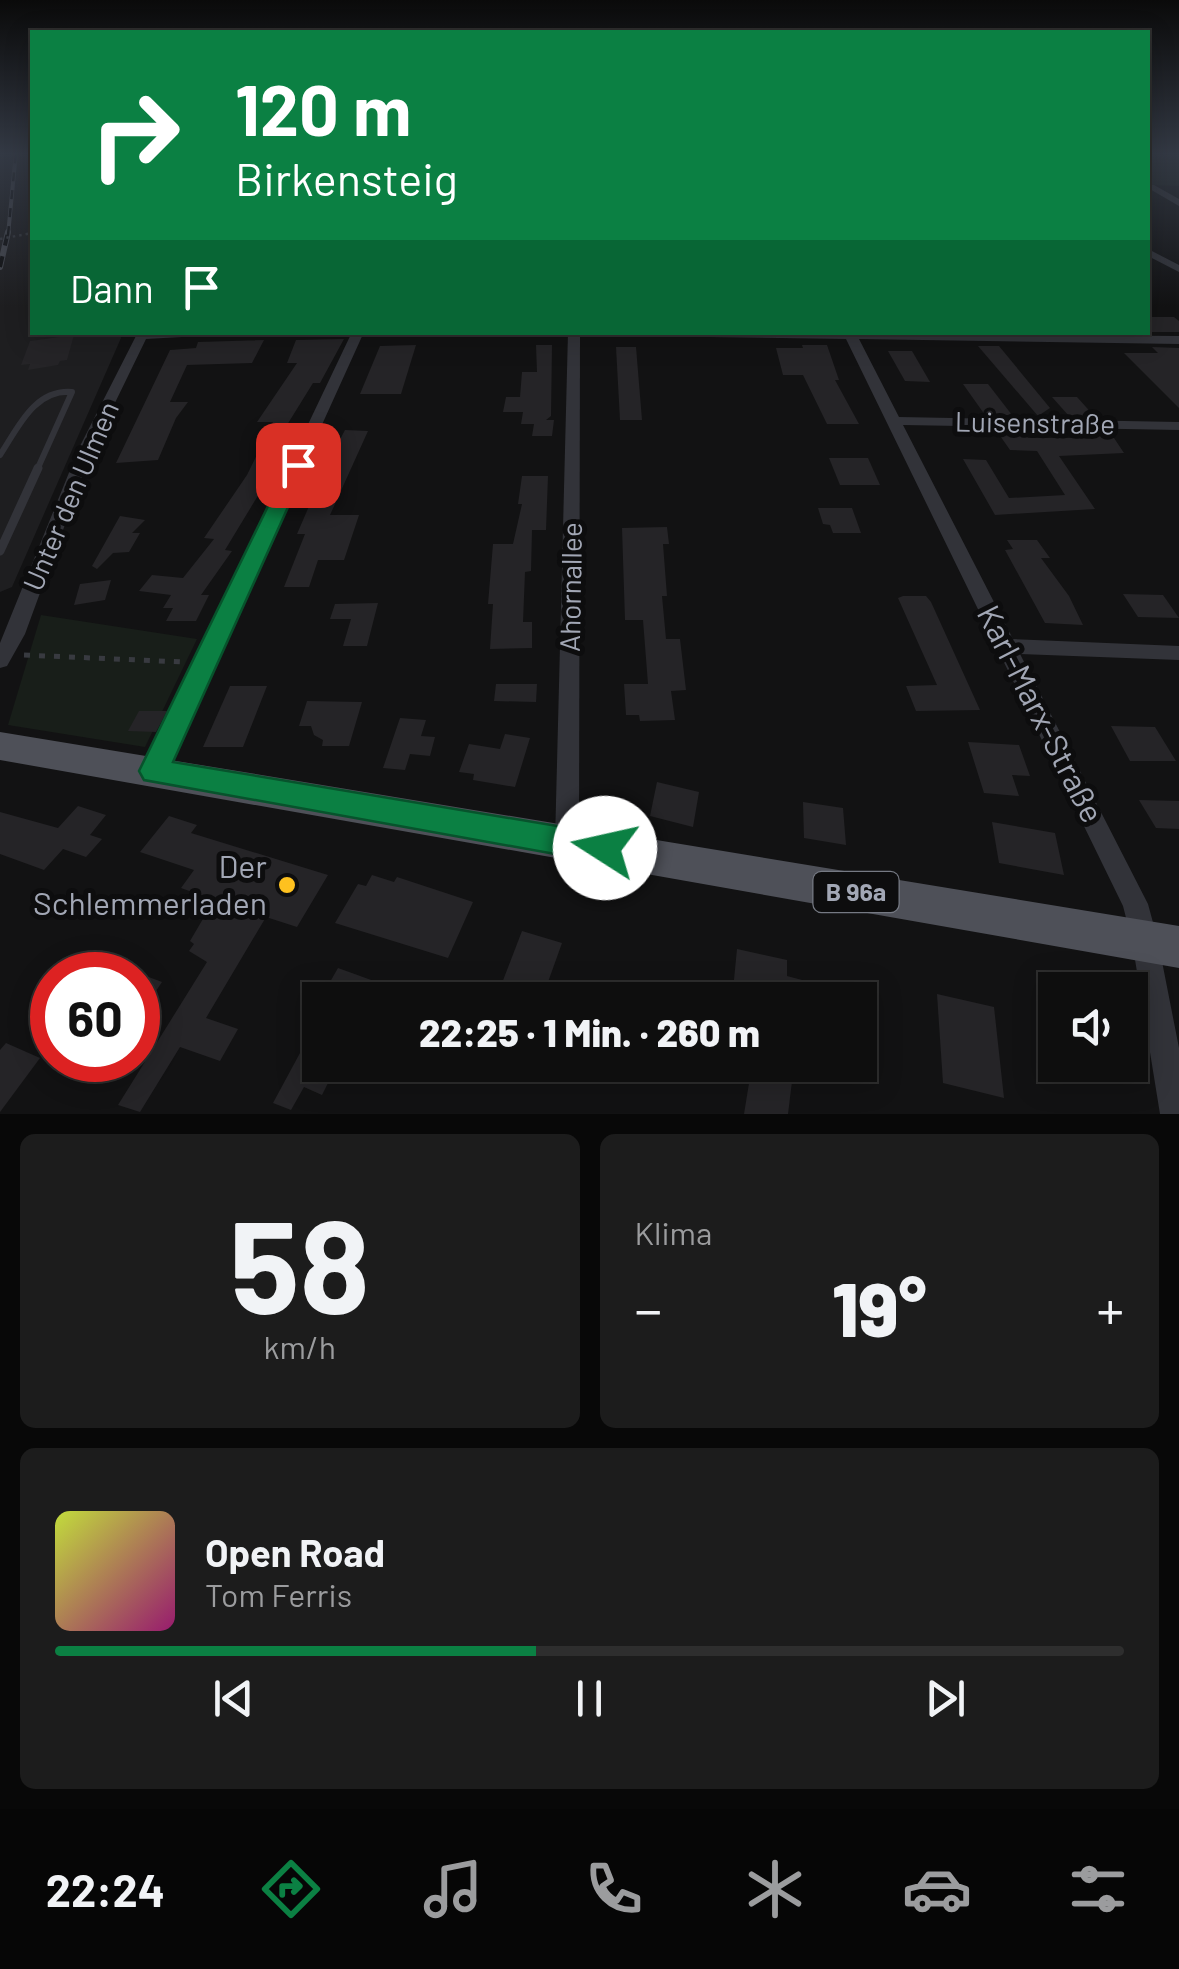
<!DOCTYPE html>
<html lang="de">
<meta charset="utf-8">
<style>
body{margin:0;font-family:Barlow,sans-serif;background:#1c1c1c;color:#f1f3f6;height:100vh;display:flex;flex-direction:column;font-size:38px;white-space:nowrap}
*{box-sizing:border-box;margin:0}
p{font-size:32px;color:#9b9c9e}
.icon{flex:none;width:55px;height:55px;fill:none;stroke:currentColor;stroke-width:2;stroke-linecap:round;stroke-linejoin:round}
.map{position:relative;height:1114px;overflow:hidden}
.drawer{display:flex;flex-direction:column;gap:20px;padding:20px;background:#080808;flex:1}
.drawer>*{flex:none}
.guide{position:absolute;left:30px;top:30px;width:1120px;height:305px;border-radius:0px;box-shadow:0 5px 25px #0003,0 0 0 2px #2e2e2e;background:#0b8043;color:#fff;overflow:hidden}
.buttons{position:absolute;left:1038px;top:972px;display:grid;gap:20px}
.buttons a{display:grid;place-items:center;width:110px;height:110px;border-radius:0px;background:#0e0e0e;box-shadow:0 5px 25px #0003,0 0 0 2px #2e2e2e;font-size:50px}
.speed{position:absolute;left:30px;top:952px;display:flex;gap:20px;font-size:50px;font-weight:700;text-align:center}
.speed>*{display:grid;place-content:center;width:130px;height:130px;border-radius:50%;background:#0e0e0e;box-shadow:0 5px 25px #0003,0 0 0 2px #2e2e2e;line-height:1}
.speed .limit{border:15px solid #d22;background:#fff;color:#111}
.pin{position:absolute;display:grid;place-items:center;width:85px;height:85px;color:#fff;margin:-42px;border-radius:20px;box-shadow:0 5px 15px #0006}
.me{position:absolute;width:110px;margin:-55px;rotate:280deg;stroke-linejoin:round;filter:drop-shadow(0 0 8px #0008)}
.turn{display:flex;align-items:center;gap:35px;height:210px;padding:0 40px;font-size:45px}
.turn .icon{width:130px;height:130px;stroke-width:2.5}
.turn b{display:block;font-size:70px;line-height:85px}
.then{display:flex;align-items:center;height:95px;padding:0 40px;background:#0003;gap:20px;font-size:38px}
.big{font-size:75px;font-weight:800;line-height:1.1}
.drawer .widget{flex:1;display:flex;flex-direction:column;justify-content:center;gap:15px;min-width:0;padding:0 35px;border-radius:15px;background:#1c1c1c}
.drawer .dial{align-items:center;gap:0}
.dial b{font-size:130px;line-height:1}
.song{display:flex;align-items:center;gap:30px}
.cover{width:120px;height:120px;border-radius:15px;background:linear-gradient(135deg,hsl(70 70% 55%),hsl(320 70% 35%))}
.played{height:10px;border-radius:5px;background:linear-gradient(90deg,#0b8043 45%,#2e2e2e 45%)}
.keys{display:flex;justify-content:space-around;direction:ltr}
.heat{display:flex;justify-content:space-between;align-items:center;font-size:55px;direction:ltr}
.drawer .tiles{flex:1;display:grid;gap:20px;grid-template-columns:1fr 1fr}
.widget:last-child{grid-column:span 2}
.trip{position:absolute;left:302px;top:982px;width:575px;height:100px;border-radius:0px;background:#0e0e0e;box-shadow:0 5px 25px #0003,0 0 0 2px #2e2e2e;font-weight:800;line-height:100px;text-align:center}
.tabs{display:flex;height:160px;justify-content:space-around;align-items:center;background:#060606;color:#9b9c9e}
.tabs .icon{width:70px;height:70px}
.tabs .active{color:#0b8043}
.tabs b{font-size:45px;color:#f1f3f6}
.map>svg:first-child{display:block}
.built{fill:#1e1e20}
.green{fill:#181e19}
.building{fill:#252427}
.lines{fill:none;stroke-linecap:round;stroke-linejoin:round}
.path{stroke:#383a40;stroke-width:5;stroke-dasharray:6 9;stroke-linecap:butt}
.service-far1{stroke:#323339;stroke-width:6}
.service{stroke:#323339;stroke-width:9}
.minor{fill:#323339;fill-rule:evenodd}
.primary{fill:#4e5058;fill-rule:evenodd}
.rail-far1-casing{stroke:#45474e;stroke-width:4}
.rail-casing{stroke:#45474e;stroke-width:6}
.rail-far1{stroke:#0d0d0e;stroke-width:2.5;stroke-dasharray:9;stroke-linecap:butt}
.rail{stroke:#0d0d0e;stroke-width:4;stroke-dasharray:11;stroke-linecap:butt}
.path-bridge{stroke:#383a40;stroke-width:2.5;stroke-dasharray:2.5 4;stroke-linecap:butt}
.route{fill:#0b8043;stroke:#07532c;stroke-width:2.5}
.poi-dot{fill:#fec11f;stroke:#0d0d0e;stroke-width:4}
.labels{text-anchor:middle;stroke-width:10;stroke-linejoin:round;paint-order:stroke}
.shield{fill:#0d0d0e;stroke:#757983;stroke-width:2.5}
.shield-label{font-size:25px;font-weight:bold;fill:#a2a7b5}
.street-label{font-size:28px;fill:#a2a7b5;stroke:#0d0d0e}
.near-street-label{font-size:32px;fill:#a2a7b5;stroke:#0d0d0e}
.near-poi-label{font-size:32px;fill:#a2a7b5;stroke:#0d0d0e;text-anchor:end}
</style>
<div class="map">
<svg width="1179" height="1114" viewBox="0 0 1179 1114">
<rect width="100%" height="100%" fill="#121213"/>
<polygon class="built" points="0,152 32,152 32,332 120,333 121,338 12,587 0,592"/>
<g class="green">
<polygon points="1148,152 1179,152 1179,186 1148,185"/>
<polygon points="41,615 197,639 145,747 8,725"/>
</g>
<g class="building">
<polygon points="1148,317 1174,317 1179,321 1179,332 1148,332"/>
<polygon points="74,335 67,360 60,361 58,365 28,370 30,364 21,365 30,341"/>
<polygon points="344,339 320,383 313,383 287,425 292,425 265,484 225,550 232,551 201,595 209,595 196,621 166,621 173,608 163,608 171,595 139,591 152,575 183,578 214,539 204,538 247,475 273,422 257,422 297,363 287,363 296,340"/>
<polygon points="264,340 252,363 187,365 170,402 188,402 176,418 158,460 116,463 170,350 196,348 198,342"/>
<polygon points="416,345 401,394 360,394 380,346"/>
<polygon points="536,345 552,345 551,416 546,420 554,420 552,436 532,436 534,424 521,424 523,412 503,412 506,397 520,397 522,372 537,372"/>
<polygon points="802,345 827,345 839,380 835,380 859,424 827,424 803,375 783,375 776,348 803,348"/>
<polygon points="978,346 999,346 1050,408 1038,416"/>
<polygon points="616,347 636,347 642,420 620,420"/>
<polygon points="1152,347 1179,348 1179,408 1124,353 1158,353"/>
<polygon points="888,351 912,351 930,382 905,381"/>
<polygon points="963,384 988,384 1012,415 985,415"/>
<polygon points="1052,397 1077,397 1095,417 1069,416"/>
<polygon points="345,430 368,431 330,515 359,515 344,560 318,560 309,587 284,587 305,534 297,534 310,504 306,504"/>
<polygon points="996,430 1023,431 1028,438 1089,438 1084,432 1110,432 1124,453 1059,456 1095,509 995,515 963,459 986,460 1009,498 1065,495 1037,451 1010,450"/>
<polygon points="829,458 868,458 880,485 840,485"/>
<polygon points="522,476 548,476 546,530 532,530 531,571 525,572 523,622 532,622 532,648 490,649 493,604 488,604 493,544 513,544 522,504 518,504"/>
<polygon points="818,508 852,508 861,533 833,533 830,525 823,524"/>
<polygon points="120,516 145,520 132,533 140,533 129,552 113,553 97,569 92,566"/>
<polygon points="667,527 669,544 663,544 667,596 662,596 666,639 680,639 686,690 671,691 675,720 640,721 639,715 626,715 624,684 648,684 643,620 625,620 622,528"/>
<polygon points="1007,540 1037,540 1050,558 1041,558 1069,596 1083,625 1045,623 1005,550 1013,549"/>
<polygon points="111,580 105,600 74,605 80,584"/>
<polygon points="1123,594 1163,595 1179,618 1138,617"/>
<polygon points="903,596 926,596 931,602 980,710 916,711 906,686 937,685 898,598"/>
<polygon points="378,603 367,646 343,646 351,619 330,619 335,604"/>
<polygon points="496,684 537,684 536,702 494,701"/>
<polygon points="230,686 267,686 243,747 203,747"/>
<polygon points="307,701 362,702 349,746 322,746 323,740 314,735 311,726 299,726"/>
<polygon points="139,711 167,711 156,732 128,731"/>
<polygon points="400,718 426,720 421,736 435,737 430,756 410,754 405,770 383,768"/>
<polygon points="1111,726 1155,727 1176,761 1130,761"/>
<polygon points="505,734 530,738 515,787 473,780 474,774 459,772 469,744 500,749"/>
<polygon points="968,742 1019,745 1030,776 1012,775 1019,796 984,793"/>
<polygon points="657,782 699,792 693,827 650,816"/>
<polygon points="1139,800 1179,801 1179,829 1156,828"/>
<polygon points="803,802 843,808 846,845 804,838"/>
<polygon points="78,806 106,815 90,835 102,839 86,857 63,849 44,870 0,854 0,812 58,828"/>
<polygon points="169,816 197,825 191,833 328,875 297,927 266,917 206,1018 238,1029 220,1061 180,1047 140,1112 118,1105 207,962 189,951 194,944 190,941 214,900 181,888 194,870 140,852"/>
<polygon points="992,822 1055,833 1064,875 999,863"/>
<polygon points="372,875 394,882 397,877 473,902 448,958 335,923 358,884 366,886"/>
<polygon points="522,931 562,943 543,996 502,983"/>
<polygon points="737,949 787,960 787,976 806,981 805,1000 732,1000"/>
<polygon points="338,968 421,998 421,1000 329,1000 334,991 326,989"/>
<polygon points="138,973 162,982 138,1018"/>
<polygon points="937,994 994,1007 1004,1098 943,1083"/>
<polygon points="1037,1007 1055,1011 1055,1065 1045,1066"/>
<polygon points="320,1016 320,1065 337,1065 322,1095 304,1087 291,1110 273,1103"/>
<polygon points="6,1043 40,1058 0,1112 0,1050"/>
<polygon points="752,1065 794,1065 788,1114 744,1114"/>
<polygon points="1055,1065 1099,1065 1103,1083 1054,1071"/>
</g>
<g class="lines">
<polyline class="path" points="24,655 184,662"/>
<path class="service-far1" d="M 0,455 C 18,428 34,389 72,392 L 37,470"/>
<polyline class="service" points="0,551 38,468"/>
<g class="minor">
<polygon points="1154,185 1179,199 1179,206 1148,188 1148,185"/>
<polygon points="1148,249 1179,265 1179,272 1148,256"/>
<polygon points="138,332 206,332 200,336 146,339 93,448 25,634 7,666 0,668 0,643 79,448"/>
<polygon points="352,332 364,332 165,771 162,778 154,781 146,778 143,771"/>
<polygon points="568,332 580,332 579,842 576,850 567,853 558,850 555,842"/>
<polygon points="630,332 1179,336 1179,344 859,339 899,417 1179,422 1179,430 903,425 1013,639 1179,646 1179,660 1020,654 1148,904 1158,941 1179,1048 1179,1114 1160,1114 1132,941 1123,906 846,339 636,336"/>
</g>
<polygon class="primary" points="0,732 1179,926 1179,968 0,760"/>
<g class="rail-far1-casing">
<polyline id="rail-far1" points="8,235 16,152"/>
</g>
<g class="rail-casing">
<polyline id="rail" points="0,267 8,232"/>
</g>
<use href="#rail-far1" class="rail-far1"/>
<use href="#rail" class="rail"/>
<polyline class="path-bridge" points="0,239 32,233"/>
</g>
<linearGradient id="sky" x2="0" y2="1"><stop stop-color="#0a0a0a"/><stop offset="0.5" stop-color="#333944"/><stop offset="1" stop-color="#333944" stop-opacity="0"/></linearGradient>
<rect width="1179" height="307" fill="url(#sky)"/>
<polygon class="route" points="298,459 307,465 173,762 605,834 616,838 621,848 616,859 605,863 144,780 139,771 288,465"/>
<circle class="poi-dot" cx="287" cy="885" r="10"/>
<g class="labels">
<rect class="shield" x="813.5" y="872" width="85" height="40" rx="8"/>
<g class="shield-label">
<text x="856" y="901">B 96a</text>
</g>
<g class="street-label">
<text transform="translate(1035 423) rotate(1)" y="10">Luisenstraße</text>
<text transform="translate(71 496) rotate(-67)" y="10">Unter den Ulmen</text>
<text transform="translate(571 587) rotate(-89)" y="10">Ahornallee</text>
</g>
<g class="near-street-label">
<text transform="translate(1040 714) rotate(63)" y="11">Karl-Marx-Straße</text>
</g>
<g class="near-poi-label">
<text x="267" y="878">Der<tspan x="267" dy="37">Schlemmerladen</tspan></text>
</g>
</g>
</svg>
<div class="buttons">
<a><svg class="icon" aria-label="sound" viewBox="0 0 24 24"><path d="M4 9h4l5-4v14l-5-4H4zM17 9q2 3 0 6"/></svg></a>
</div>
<div class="speed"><div class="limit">60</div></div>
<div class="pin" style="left:298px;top:465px;background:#d93025"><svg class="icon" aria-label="arrive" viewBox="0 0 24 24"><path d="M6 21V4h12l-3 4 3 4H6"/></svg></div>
<svg class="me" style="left:605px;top:848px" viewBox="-20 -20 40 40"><circle r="19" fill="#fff"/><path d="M0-13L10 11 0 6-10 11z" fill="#0b8043"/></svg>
<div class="trip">22:25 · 1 Min. · 260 m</div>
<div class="guide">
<div class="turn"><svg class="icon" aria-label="right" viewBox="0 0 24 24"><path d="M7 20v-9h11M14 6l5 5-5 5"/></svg><div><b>120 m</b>Birkensteig</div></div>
<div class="then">Dann<svg class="icon" aria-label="arrive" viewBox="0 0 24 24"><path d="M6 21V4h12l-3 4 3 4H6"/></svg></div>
</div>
</div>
<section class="drawer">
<div class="tiles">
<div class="widget dial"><b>58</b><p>km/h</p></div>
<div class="widget"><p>Klima</p>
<div class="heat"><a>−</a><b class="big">19°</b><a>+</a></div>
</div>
<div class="widget">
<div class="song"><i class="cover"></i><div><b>Open Road</b><p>Tom Ferris</p></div></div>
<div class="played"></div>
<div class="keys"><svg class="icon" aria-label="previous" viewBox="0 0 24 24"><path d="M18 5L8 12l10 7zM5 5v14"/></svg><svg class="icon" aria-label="pause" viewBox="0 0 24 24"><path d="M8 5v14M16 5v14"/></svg><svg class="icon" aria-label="next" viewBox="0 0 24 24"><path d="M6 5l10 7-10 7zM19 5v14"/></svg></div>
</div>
</div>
</section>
<nav class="tabs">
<b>22:24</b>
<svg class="icon active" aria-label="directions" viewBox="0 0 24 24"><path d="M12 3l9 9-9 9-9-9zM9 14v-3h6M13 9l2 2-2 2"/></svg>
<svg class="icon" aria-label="music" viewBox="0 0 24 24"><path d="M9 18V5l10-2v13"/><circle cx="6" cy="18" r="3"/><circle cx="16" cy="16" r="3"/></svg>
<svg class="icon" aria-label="phone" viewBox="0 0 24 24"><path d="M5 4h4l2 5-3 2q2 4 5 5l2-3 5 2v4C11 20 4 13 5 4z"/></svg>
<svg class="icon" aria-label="climate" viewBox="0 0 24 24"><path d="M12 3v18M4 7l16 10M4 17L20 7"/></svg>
<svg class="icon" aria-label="car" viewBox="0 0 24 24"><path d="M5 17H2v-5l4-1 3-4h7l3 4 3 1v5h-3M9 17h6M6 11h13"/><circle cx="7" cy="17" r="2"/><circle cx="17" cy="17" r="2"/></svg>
<svg class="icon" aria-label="filters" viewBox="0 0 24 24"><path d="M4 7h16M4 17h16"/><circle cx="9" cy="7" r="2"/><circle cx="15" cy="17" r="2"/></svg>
</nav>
